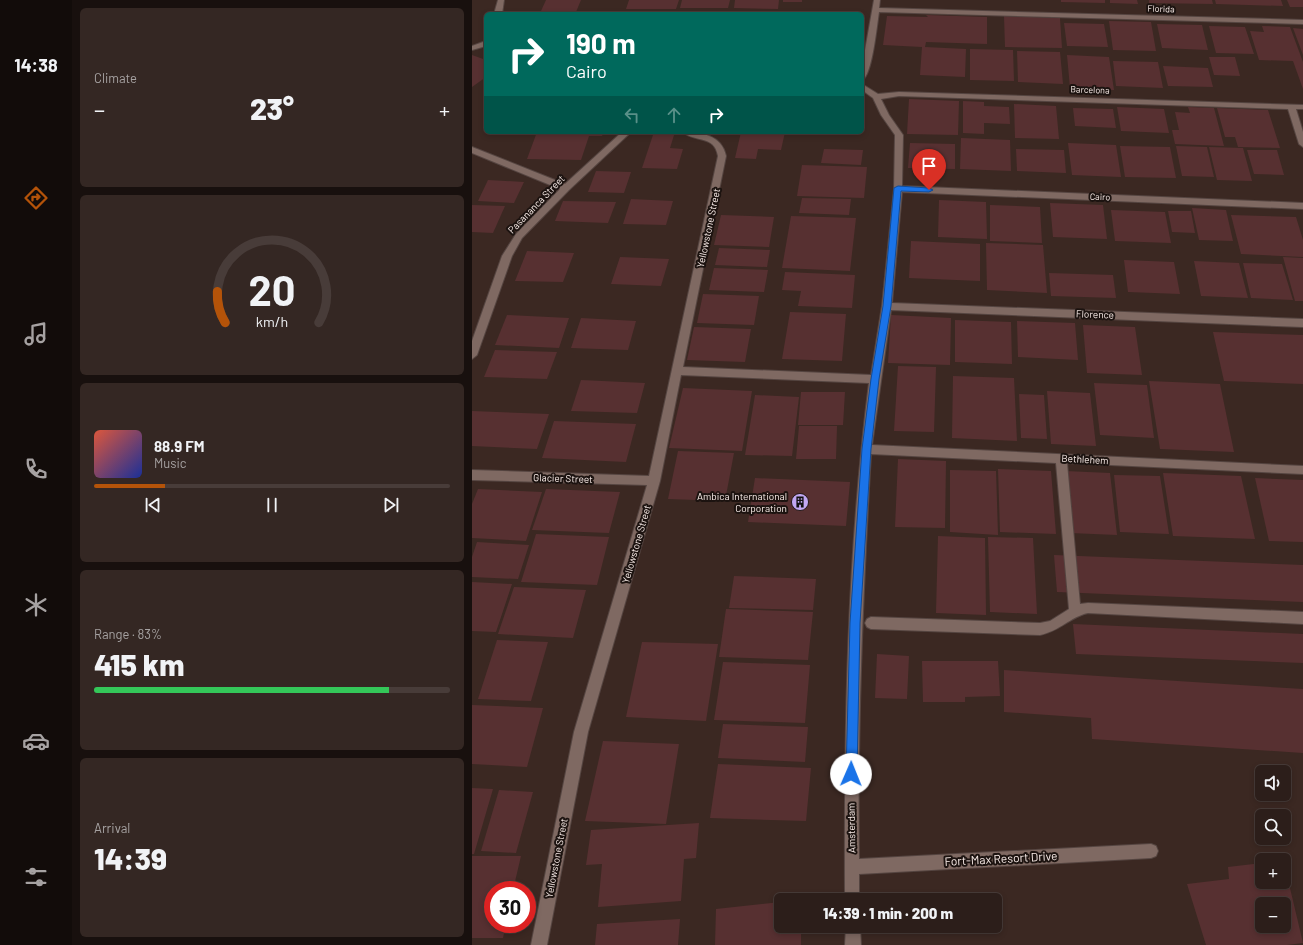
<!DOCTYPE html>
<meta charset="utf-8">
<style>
body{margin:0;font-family:Barlow,sans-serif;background:#342723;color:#f1f3f6;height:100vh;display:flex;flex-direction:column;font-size:15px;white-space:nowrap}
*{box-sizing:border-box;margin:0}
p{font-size:13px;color:#a6a2a2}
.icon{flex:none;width:22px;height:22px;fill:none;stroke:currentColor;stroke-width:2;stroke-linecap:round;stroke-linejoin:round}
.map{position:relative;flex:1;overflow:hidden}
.panel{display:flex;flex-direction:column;gap:8px;padding:8px;background:#18100e;width:400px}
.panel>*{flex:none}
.hud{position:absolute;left:12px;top:12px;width:380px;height:122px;border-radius:6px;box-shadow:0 2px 6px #0003,0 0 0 1px #483c39;background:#00695c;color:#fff;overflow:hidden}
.tools{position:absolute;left:783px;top:765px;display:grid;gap:8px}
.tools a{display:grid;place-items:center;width:36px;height:36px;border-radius:6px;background:#2c1e1a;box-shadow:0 2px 6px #0003,0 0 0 1px #483c39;font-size:20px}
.speed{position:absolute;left:12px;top:881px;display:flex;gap:8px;font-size:20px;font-weight:700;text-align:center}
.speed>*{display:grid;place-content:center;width:52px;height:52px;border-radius:50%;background:#2c1e1a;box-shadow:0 2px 6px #0003,0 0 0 1px #483c39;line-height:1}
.speed .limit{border:6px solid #d22;background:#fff;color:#111}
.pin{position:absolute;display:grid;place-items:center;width:34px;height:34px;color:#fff;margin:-41px -17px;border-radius:50% 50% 50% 0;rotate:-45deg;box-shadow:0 0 4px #0007}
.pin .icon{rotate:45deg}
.me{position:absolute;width:44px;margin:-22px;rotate:1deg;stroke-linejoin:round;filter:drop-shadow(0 0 3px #0008)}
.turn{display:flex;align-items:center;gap:14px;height:84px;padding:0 16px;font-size:18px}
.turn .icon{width:52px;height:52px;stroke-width:2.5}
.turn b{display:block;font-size:28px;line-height:34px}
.lanes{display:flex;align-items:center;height:38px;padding:0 16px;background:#0003;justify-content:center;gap:20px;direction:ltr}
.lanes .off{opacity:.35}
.big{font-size:30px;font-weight:800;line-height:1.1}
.panel .card{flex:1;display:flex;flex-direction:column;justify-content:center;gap:6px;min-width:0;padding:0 14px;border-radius:6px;background:#342723}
.panel .dial{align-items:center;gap:0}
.dial svg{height:104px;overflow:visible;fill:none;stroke:#483c39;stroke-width:7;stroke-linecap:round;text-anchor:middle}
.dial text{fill:#f1f3f6;stroke:none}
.song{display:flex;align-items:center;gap:12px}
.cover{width:48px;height:48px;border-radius:6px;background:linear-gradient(135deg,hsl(10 70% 55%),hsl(230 70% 35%))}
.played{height:4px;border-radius:2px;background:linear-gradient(90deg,#b45309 20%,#483c39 20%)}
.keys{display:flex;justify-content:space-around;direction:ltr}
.heat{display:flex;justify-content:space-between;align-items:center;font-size:22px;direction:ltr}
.charge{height:6px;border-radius:3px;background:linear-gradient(90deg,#34c759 83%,#483c39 0)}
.trip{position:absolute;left:302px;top:893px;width:228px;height:40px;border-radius:6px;background:#2c1e1a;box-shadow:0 2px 6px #0003,0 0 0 1px #483c39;font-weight:800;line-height:40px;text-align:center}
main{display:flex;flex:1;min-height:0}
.menu{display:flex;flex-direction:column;width:72px;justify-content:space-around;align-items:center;background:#120c0a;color:#a6a2a2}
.menu .icon{width:28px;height:28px}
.menu .current{color:#b45309}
.menu b{font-size:18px;color:#f1f3f6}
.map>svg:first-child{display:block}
.building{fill:#573031;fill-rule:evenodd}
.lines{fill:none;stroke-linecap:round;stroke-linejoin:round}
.service-casing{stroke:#554541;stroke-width:2}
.minor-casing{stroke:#554541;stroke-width:2}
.service{fill:#7f6962;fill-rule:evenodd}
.minor{fill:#7f6962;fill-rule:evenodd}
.route{fill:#1a73e8;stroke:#114b97}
.labels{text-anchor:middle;stroke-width:4;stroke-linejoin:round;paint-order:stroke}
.far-street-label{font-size:9px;fill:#fbeeea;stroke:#1c1310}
.street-label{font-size:10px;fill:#fbeeea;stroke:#1c1310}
.poi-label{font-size:10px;fill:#fbeeea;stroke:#1c1310;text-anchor:end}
.near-street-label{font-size:12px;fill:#fbeeea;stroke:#1c1310}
</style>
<main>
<nav class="menu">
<b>14:38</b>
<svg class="icon current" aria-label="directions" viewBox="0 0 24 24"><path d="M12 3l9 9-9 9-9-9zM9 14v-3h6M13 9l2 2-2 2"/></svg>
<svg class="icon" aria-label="music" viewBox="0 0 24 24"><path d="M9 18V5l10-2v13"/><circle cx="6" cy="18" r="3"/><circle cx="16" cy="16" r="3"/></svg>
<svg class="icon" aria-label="phone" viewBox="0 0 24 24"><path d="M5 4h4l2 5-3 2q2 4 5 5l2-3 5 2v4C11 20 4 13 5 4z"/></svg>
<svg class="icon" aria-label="climate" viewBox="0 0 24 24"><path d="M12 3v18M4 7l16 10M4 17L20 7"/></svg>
<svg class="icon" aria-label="car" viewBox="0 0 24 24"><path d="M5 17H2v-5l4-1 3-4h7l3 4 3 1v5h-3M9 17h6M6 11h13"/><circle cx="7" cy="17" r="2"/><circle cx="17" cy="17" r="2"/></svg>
<svg class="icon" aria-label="filters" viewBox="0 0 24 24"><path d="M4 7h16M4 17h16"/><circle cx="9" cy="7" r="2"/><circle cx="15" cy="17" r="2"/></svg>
</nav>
<section class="panel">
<div class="card"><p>Climate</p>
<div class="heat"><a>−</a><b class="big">23°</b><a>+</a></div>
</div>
<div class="card dial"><svg viewBox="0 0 100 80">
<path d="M14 69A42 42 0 1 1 86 69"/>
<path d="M14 69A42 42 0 0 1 8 45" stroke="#b45309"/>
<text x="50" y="56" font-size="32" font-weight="700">20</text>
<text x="50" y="72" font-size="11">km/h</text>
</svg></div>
<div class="card">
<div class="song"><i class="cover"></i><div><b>88.9 FM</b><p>Music</p></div></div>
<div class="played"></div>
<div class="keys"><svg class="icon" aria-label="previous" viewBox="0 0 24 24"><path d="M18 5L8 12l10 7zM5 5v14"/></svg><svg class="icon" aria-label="pause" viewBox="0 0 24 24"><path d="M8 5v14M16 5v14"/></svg><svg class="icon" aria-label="next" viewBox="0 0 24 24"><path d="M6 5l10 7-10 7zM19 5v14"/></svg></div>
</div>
<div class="card"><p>Range · 83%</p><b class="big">415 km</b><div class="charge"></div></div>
<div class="card"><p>Arrival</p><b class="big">14:39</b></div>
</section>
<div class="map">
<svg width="831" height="945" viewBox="0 0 831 945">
<rect width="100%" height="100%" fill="#3b2822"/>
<g class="building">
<polygon points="74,0 109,0 104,12 69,11"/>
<polygon points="157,0 207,0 204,9 154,9"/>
<polygon points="210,0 258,0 256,8 208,8"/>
<polygon points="263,0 307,0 306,9 262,8"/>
<rect x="311" y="0" width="19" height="2"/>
<polygon points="589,0 633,0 633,3 589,2"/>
<polygon points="638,0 665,0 666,4 638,3"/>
<polygon points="677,0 740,0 741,4 677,3"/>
<polygon points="743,0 809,0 811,6 744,4"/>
<polygon points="815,0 831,0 831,7 818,7"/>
<polygon points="153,12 153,14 107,14 108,13"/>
<polygon points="156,12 206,12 205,14 155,14"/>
<polygon points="209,12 258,13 258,14 208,14"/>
<polygon points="454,15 515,17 515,44 454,42 453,47 494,49 493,77 448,75 450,47 411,45 415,16 456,17"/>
<polygon points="532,16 588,18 590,48 533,47"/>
<polygon points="637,21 679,22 684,51 641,50"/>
<polygon points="592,23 632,24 636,47 595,46"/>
<polygon points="685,24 730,25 736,50 690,48"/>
<polygon points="737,26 773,27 782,54 744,53"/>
<polygon points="790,26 818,27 831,62 831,89 821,61 787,60 778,31 792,32"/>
<polygon points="821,28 831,29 831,55"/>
<polygon points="498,49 541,50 542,81 498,80"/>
<polygon points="545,51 588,52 591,84 546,82"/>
<polygon points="0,55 14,60 14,77 0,87"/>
<polygon points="595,55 637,57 642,90 598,88"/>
<polygon points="737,57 763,57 768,76 742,75"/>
<polygon points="641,61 686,62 691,88 644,86"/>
<polygon points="691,66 736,68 741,87 696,86"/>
<polygon points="437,99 487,101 486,135 435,134"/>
<polygon points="491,101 512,102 512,106 537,107 538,124 512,123 512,134 491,133"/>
<polygon points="542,104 584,106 587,139 543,138"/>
<polygon points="645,107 692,109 697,133 649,131"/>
<polygon points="716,107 742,108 752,146 703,144 700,130 707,130 703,112 718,113"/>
<polygon points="601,108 641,109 644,128 603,126"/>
<polygon points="745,108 796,110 808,148 766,147 763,137 753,137"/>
<polygon points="65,132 132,132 130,136 117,136 109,160 55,159"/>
<polygon points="182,132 203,132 198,148 211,149 205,169 170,168"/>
<polygon points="269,132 313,132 309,150 286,149 284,159 263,158"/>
<polygon points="489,138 538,140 539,171 488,169"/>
<polygon points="438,143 483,144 483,169 436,168"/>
<polygon points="596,143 644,145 649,177 600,175"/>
<polygon points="648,146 698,147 704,178 653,177"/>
<polygon points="704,146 735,147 742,177 710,176"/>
<polygon points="737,147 771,148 780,181 745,180"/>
<polygon points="352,149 391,150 389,165 349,163"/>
<polygon points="544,149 592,150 594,173 545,171"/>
<polygon points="775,150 805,150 812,175 782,174"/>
<polygon points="330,165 395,167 392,198 325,196"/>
<polygon points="124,171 159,172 152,193 116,192"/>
<polygon points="16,180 52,182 42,203 6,201"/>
<polygon points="330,198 379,199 377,215 327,213"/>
<polygon points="159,199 201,201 194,225 151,224"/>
<polygon points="467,200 514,202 515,239 466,237"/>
<polygon points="91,201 144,202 136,223 83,221"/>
<polygon points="578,203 631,205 635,239 581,237"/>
<polygon points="0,205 33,206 21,233 0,232"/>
<polygon points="518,205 568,207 570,243 518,241"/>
<polygon points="720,208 754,210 761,241 727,240"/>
<polygon points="639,210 693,212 699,243 643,241"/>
<polygon points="696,211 719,211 723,233 700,232"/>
<polygon points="249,215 302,217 297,247 242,245"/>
<polygon points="759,215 824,217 831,240 831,257 769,254"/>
<polygon points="319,216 384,218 378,271 310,268"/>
<polygon points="439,241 508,244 508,281 437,278"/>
<polygon points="514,243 571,245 575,293 515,290"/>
<polygon points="247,248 298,250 295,267 243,265"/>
<polygon points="55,251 102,253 91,282 43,281"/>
<polygon points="148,257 197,259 189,286 139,284"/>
<polygon points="811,257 831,258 831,301 823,301"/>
<polygon points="652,260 702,262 708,294 656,292"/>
<polygon points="722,261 767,263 776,298 729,296"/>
<polygon points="771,263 810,264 821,300 779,298"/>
<polygon points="242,268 296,270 292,292 237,290"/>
<polygon points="313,272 383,275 380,308 326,306 329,291 310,290"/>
<polygon points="577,273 641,275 644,298 579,296"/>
<polygon points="231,294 287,296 282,325 225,323"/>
<polygon points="318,312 374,314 370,361 310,359"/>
<polygon points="35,315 97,318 87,348 23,345"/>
<polygon points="419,315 479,318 478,365 416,363"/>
<polygon points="109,318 164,321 156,350 99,348"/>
<polygon points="483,320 539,322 540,364 483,362"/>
<polygon points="545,321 603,323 606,360 546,357"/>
<polygon points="611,325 663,327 670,375 615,373"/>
<polygon points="222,327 279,329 273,362 215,360"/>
<polygon points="741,332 831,335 831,384 752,381"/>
<polygon points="23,350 85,352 75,379 12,377"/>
<polygon points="426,366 464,367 462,432 422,431"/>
<polygon points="481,376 542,378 545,441 480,438"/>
<polygon points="109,380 173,383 165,413 99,411"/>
<polygon points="677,381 748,384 762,452 688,449"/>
<polygon points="622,383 675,385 682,438 628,435"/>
<polygon points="211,388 280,391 270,451 197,448"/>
<polygon points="575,391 618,393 624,446 579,444"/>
<polygon points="329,392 373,392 371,425 326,425"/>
<polygon points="547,394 572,395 575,439 549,438"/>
<polygon points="283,395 327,397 320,456 273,455"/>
<polygon points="0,411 77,414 65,449 0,446"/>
<polygon points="82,421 164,424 154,462 70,458"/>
<polygon points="327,426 365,426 364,459 324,459"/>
<polygon points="206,451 262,453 253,501 196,499"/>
<polygon points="426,459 474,461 473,528 423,527"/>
<polygon points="526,469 579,471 584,534 528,532"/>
<polygon points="478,470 524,471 526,535 478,532"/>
<polygon points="593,471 638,473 645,535 598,533"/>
<polygon points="691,473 769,476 783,539 701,536"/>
<polygon points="642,475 688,476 697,534 648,532"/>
<polygon points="283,478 378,482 374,526 276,522"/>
<polygon points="783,478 831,480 831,542 797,541"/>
<polygon points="6,489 70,492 54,541 0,538 0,504"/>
<polygon points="74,489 148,492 137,533 60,530"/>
<polygon points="64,534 137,537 125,585 49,582"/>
<polygon points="466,536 513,538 514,615 464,613"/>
<polygon points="516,537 561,538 565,614 518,612"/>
<polygon points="5,542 57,545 46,579 0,577 0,557"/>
<polygon points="582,555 831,565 831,602 585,592"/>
<polygon points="262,576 344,579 341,610 257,608"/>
<polygon points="0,582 40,584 24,632 0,631"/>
<polygon points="42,587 114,590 101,638 26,634"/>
<polygon points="254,609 341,612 336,660 247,657"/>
<polygon points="601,624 831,634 831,663 604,654"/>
<polygon points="25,640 76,642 59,701 6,699"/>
<polygon points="170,642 246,644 234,721 154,717"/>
<polygon points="405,654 437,656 435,699 403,698"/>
<polygon points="450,661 526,661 528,696 493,697 493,702 451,702"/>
<polygon points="251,662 338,665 333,723 242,720"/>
<polygon points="532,670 831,689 831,753 620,739 619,718 532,712"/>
<polygon points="0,705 71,708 55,767 0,764"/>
<polygon points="251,724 336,727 333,762 246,758"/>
<polygon points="131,741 207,744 194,824 113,821"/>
<polygon points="246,764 339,768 334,821 238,818"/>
<polygon points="0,788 21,789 2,854 0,854"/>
<polygon points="27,790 61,792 44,853 9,851"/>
<polygon points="227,823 224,858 212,859 209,901 126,907 130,864 114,865 119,830"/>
<polygon points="0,856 49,856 41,890 21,890 21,924 34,924 31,938 0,938"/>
<path d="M 790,863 L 790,882 L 812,882 L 813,867 L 831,943 L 815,945 L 734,945 L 715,884 L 757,879 L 756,867 ZM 790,904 L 812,904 L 812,926 L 790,926 Z"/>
<polygon points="309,902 309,926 329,926 329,945 243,945 244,909"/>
<polygon points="208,919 206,945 123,945 125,924"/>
</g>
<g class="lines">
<g class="service-casing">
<polygon id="service" points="11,42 14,42 14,46 0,50 0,46"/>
</g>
<g class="minor-casing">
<g id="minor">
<polygon points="26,0 32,0 30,14 22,14"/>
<path d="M 402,0 L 408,0 L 407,8 L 831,20 L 831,24 L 407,12 C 405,24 400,77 390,80 L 390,67 Z"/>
<path d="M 390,84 L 406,94 L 427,92 L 831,105 L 831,109 L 824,109 L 831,132 L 831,147 L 827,144 L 816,109 L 427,96 L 409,99 L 417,115 L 431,135 L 430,186 L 831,203 L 831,209 L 430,192 L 420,303 L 831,319 L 831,327 L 419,310 L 400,445 L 831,466 L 831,474 L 595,463 L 608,604 L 616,603 L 831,612 L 831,624 L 616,613 C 598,617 588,631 568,635 L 399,629 L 395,627 L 393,623 L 395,619 L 399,617 L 568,623 L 578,621 L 597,609 L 584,463 L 399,454 C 391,589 385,724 387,859 L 679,844 L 684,846 L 686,851 L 684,856 L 679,858 L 387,874 L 387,900 L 373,900 C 372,728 375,554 397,383 L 209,375 L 188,481 L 116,732 L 75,945 L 59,945 L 102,732 L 175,485 L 0,480 L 0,470 L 177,476 L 246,156 C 242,134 223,143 211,132 C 229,132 250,135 254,156 L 211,367 L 399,375 L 410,306 L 422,189 L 423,135 L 409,115 L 401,98 L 390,90 Z"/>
<polygon points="150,132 159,132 97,190 50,238 40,256 5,355 0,359 0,341 30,256 44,234 88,189 0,153 0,147 93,184"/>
<polygon points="374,926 388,926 389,945 373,945"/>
</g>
</g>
<use href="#service" class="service"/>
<use href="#minor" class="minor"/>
</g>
<polygon class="route" points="426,186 457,188 461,190 457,192 429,191 419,306 407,379 399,449 388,623 385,774 383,778 379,779 375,778 374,774 378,623 390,449 399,379 411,306 422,188"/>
<defs>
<g id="building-disc" transform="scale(0.9)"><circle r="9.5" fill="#c2a8f3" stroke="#1c1310"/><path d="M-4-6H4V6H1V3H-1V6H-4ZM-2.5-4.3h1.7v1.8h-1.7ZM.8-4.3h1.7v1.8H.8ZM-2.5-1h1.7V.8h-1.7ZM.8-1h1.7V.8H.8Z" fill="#111"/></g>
</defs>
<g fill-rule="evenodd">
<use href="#building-disc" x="328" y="502"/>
</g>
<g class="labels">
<g class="far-street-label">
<text transform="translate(689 9) rotate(2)" y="3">Florida</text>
<text transform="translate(618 90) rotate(2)" y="3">Barcelona</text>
<text transform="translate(628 197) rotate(2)" y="3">Cairo</text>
</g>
<g class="street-label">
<text transform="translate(64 204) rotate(-46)" y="4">Pasananca Street</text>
<text transform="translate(236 228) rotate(-78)" y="4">Yellowstone Street</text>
<text transform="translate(623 314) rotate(2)" y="4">Florence</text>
<text transform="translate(613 459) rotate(3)" y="4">Bethlehem</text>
<text transform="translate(91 478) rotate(2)" y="4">Glacier Street</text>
<text transform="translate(164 544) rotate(-74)" y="4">Yellowstone Street</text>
<text transform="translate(379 828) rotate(-91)" y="4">Amsterdam</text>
<text transform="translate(84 858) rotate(-79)" y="4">Yellowstone Street</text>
</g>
<g class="poi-label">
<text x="315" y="500">Ambica International<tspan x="315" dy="12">Corporation</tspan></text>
</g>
<g class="near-street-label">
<text transform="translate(529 859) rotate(-3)" y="4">Fort-Max Resort Drive</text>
</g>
</g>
</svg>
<div class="tools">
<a><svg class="icon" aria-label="sound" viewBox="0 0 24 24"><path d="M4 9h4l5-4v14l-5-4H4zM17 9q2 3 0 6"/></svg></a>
<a><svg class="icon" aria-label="search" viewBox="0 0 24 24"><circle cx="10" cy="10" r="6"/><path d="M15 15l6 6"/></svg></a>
<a>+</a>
<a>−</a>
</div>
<div class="speed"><div class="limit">30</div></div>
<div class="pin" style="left:457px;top:190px;background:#d93025"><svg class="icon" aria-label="arrive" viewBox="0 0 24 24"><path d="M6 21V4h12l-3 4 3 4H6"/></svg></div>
<svg class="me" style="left:379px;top:774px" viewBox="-20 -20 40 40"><circle r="19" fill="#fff"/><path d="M0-13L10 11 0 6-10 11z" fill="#1a73e8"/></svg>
<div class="trip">14:39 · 1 min · 200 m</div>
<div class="hud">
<div class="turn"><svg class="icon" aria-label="right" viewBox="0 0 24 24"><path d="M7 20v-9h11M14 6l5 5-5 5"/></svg><div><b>190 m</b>Cairo</div></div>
<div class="lanes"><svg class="icon off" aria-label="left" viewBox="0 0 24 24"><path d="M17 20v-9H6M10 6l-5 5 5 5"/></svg><svg class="icon off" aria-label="ahead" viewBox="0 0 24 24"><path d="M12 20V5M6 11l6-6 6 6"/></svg><svg class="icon" aria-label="right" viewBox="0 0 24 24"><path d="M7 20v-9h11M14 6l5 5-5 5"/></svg></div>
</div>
</div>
</main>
